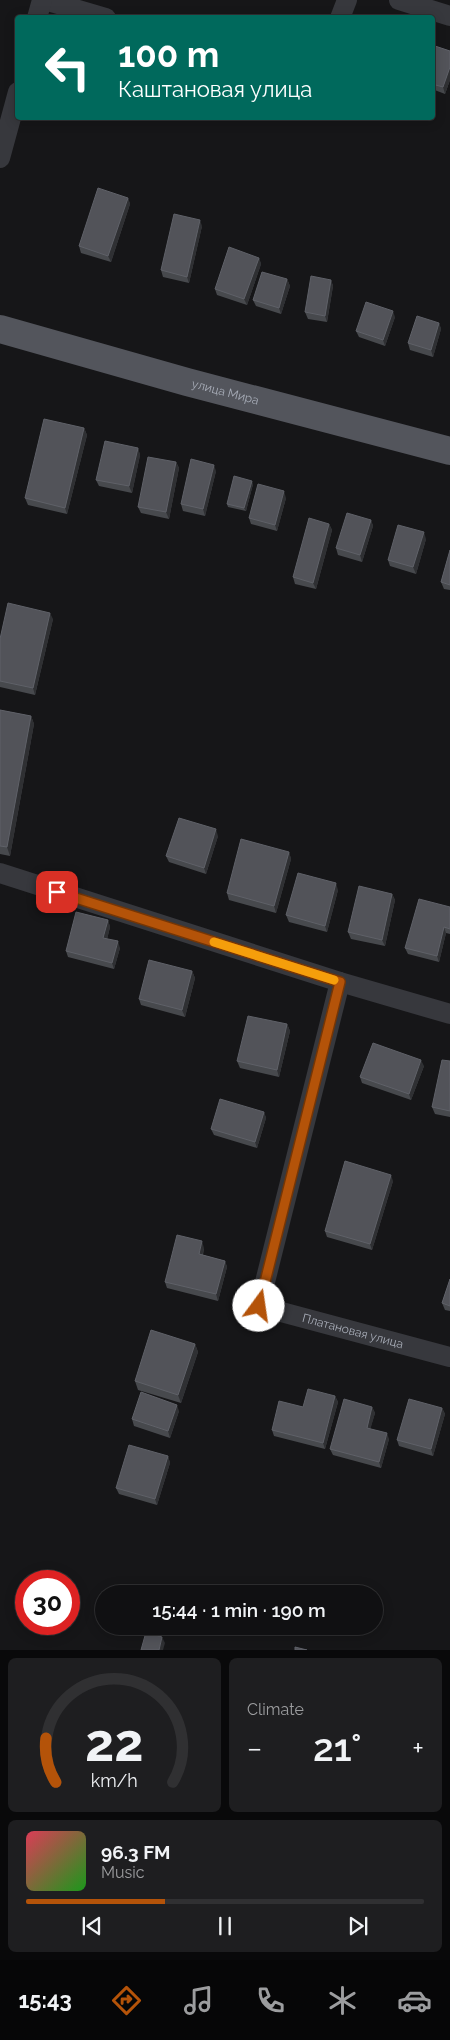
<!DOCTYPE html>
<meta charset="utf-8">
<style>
body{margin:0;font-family:Raleway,sans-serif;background:#1e1e20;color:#f1f3f6;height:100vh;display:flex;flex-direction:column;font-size:19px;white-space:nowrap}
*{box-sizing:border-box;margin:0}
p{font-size:16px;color:#9c9d9f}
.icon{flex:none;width:28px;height:28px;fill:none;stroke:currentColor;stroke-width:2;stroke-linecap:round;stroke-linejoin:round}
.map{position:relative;height:1650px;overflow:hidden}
.drawer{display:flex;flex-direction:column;gap:8px;padding:8px;background:#09090a;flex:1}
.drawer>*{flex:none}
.top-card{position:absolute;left:15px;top:15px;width:420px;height:105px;border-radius:5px;box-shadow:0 2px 12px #0003,0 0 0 1px #303032;background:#00695c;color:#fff;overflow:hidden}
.speed{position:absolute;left:15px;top:1570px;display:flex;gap:10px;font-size:25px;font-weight:700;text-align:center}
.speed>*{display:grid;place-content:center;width:65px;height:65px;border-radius:50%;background:#101012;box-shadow:0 2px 12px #0003,0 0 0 1px #303032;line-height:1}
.speed .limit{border:8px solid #d22;background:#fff;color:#111}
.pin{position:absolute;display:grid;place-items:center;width:42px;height:42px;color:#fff;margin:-21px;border-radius:10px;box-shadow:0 2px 8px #0006}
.me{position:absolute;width:55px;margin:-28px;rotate:14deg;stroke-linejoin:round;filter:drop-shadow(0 0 4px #0008)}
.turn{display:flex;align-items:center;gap:18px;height:105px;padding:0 20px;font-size:22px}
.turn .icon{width:65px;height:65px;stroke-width:2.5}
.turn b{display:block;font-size:35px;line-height:42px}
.big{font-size:38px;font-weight:600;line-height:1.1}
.drawer .widget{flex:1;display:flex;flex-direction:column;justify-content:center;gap:8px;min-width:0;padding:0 18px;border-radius:8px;background:#1e1e20}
.drawer .dial{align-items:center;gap:0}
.dial svg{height:130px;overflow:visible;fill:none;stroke:#303032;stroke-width:7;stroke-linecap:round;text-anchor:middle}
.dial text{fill:#f1f3f6;stroke:none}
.song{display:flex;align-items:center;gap:15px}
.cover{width:60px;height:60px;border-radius:8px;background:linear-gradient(135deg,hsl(350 70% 55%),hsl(120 70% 35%))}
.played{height:5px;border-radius:2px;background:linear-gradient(90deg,#b45309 35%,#303032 35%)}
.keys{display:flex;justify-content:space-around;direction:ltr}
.heat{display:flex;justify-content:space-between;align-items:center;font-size:28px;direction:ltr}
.drawer .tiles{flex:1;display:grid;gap:8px;grid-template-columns:1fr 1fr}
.widget:last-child{grid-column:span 2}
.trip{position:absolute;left:95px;top:1585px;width:288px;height:50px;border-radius:25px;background:#101012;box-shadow:0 2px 12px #0003,0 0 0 1px #303032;font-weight:600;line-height:50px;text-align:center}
.tabs{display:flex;height:80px;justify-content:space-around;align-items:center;background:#060607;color:#9c9d9f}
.tabs .icon{width:35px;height:35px}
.tabs .current{color:#b45309}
.tabs b{font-size:22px;color:#f1f3f6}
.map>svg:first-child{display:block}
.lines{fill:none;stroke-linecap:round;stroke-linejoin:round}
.minor{stroke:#37383d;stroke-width:20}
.primary{stroke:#53555c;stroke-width:28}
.wall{fill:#47494d}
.shaded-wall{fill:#2f3033}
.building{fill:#525359;stroke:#5f6168}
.route-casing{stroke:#753606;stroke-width:12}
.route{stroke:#b45309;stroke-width:9}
.slow{stroke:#f59e0b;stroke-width:9}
.labels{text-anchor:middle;stroke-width:4;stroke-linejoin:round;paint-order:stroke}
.street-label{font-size:12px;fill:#a8adb8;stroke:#111113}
</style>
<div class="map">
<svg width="450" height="1650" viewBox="0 0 450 1650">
<rect width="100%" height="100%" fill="#161618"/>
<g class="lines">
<g class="minor">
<polyline points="44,0 106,18"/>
<polyline points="399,0 450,16"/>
<polyline points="37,18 42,0"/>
<polyline points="340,18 347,0"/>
<polyline points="0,158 18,92"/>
<polyline points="0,873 340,982 450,1014"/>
<path id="s1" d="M 340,982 L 259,1306 L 450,1357"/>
</g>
<path class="primary" id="s2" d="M 0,329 L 187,382 L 450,451"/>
</g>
<g class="wall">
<polygon points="432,45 450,51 450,80 445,94 432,89"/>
<polygon points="128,198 130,204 111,262 81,253 79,246"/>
<polygon points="202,226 189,283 163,277 161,270"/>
<polygon points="259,258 261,264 247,305 217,295 215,289"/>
<polygon points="287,279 290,286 281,314 256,306 253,300"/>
<polygon points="331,280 333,286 327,322 308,319 305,312"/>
<polygon points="395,317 385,346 359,337 356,331"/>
<polygon points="439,323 441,329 433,357 410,350 408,343"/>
<polygon points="84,428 87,435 67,514 28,505 25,498"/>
<polygon points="138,448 140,455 132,493 99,486 96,480"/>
<polygon points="176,462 179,468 169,519 141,513 138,507"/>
<polygon points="216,471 205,516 183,511 181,504"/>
<polygon points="253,484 246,511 228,507 227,504"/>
<polygon points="286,498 277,531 251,524 249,518"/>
<polygon points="371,520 373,526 362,562 338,555 336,548"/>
<polygon points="329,524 332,530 316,589 295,584 293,577"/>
<polygon points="426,539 416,574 390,566 388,560"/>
<polygon points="450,550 450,590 444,589 441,582"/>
<polygon points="53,619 35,695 0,687 0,639"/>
<polygon points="0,710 31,716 34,724 10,856 0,854"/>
<polygon points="218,836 206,874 169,862 166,856"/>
<polygon points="289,852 291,859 276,913 229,900 227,893"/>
<polygon points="338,890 327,932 289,922 286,915"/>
<polygon points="392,894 395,900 385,946 351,939 348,932"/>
<polygon points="450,907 450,934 446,933 439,962 408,954 405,948"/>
<polygon points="108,920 110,927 107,939 120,948 114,969 68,957 66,951"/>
<polygon points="192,971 195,978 185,1017 141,1005 139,999"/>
<polygon points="287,1024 290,1031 279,1077 240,1068 237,1061"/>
<polygon points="450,1061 450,1117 435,1114 432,1107"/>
<polygon points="424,1066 411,1100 362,1083 360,1077"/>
<polygon points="264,1112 266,1118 257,1148 214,1135 211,1129"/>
<polygon points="393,1181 372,1250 327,1237 325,1231"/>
<polygon points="204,1248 203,1255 225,1261 227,1267 218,1301 167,1288 165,1282"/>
<polygon points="450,1279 450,1311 445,1310 442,1303"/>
<polygon points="195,1344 198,1352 181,1403 138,1390 135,1381"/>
<polygon points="335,1396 338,1402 325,1449 274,1436 272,1430 303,1407"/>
<polygon points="372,1407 375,1413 370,1429 389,1439 381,1468 333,1455 330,1449"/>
<polygon points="442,1408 445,1414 433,1456 399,1446 397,1440"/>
<polygon points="179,1411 170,1438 134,1426 132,1419"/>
<polygon points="168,1456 170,1463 157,1505 119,1494 116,1488"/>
</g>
<g class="shaded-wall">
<polygon points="450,67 450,80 445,94 443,87"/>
<polygon points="128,198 130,204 111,262 108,256"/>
<polygon points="200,220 202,226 189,283 187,277"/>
<polygon points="259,258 261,264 247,305 244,299"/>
<polygon points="287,279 290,286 281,314 279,308"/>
<polygon points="331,280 333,286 327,322 325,316"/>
<polygon points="393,311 395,317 385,346 383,340"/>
<polygon points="439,323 441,329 433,357 431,350"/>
<polygon points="84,428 87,435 67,514 65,508"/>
<polygon points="138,448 140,455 132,493 129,486"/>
<polygon points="176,462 179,468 169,519 166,512"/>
<polygon points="214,465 216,471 205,516 203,509"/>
<polygon points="252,481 253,484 246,511 244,508"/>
<polygon points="284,491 286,498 277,531 275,525"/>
<polygon points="371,520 373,526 362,562 360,555"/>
<polygon points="329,524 332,530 316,589 313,583"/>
<polygon points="424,532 426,539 416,574 413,567"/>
<polygon points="50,613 53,619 35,695 33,688"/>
<polygon points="31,716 34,724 10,856 7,847"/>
<polygon points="216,829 218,836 206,874 204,868"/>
<polygon points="289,852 291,859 276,913 274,906"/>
<polygon points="336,883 338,890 327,932 325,926"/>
<polygon points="392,894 395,900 385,946 382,940"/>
<polygon points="108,920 110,927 106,944 103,938"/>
<polygon points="444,927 446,933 439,962 437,956"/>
<polygon points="118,941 120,948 114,969 112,963"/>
<polygon points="192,971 195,978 185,1017 182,1010"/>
<polygon points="287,1024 290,1031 279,1077 277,1070"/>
<polygon points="421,1060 424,1066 411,1100 409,1094"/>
<polygon points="264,1112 266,1118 257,1148 255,1142"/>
<polygon points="391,1175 393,1181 372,1250 370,1244"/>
<polygon points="202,1241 204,1248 201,1260 199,1254"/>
<polygon points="225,1261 227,1267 218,1301 216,1294"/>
<polygon points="195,1344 198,1352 181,1403 178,1395"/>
<polygon points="335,1396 338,1402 325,1449 323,1443"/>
<polygon points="177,1405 179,1411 170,1438 168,1431"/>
<polygon points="372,1407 375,1413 369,1434 367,1428"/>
<polygon points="442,1408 445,1414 433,1456 431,1449"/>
<polygon points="387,1433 389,1439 381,1468 379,1462"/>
<polygon points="168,1456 170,1463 157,1505 155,1499"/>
<polygon points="162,1637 165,1643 163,1650 159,1650"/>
</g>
<g class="building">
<polygon points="432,45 450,51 450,67 443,87 432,84"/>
<polygon points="98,188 128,198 108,256 79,246"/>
<polygon points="174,214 200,220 187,277 161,270"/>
<polygon points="229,247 259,258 244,299 215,289"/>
<polygon points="262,272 287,279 279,308 253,300"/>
<polygon points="311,276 331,280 325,316 305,312"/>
<polygon points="366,302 393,311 383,340 356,331"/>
<polygon points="417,316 439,323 431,350 408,343"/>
<polygon points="44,419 84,428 65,508 25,498"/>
<polygon points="105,441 138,448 129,486 96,480"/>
<polygon points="148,457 176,462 166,512 138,507"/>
<polygon points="191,459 214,465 203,509 181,504"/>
<polygon points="234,476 252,481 244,508 227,504"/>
<polygon points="258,484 284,491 275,525 249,518"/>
<polygon points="347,513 371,520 360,555 336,548"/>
<polygon points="309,518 329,524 313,583 293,577"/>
<polygon points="398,525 424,532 413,567 388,560"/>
<polygon points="450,550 450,585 441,582"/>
<polygon points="8,603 50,613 33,688 0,681 0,639"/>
<polygon points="0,710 31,716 7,847 0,846"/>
<polygon points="179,818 216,829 204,868 166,856"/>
<polygon points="241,839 289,852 274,906 227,893"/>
<polygon points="298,873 336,883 325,926 286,915"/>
<polygon points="359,886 392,894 382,940 348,932"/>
<polygon points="419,899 450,907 450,929 444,927 437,956 405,948"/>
<polygon points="76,912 108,920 103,938 118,941 112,963 66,951"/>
<polygon points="149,960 192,971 182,1010 139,999"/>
<polygon points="248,1016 287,1024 277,1070 237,1061"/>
<polygon points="373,1043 421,1060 409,1094 360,1077"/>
<polygon points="442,1060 450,1061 450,1111 432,1107"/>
<polygon points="220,1099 264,1112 255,1142 211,1129"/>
<polygon points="345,1161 391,1175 370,1244 325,1231"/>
<polygon points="177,1235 202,1241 199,1254 225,1261 216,1294 165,1282"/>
<polygon points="450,1279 450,1306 442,1303"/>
<polygon points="151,1330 195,1344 178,1395 135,1381"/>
<polygon points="308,1389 335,1396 323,1443 272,1430 279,1401 303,1407"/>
<polygon points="141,1392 177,1405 168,1431 132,1419"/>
<polygon points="344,1399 372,1407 367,1428 387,1433 379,1462 330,1449"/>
<polygon points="409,1399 442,1408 431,1449 397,1440"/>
<polygon points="129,1445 168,1456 155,1499 116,1488"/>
<polygon points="146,1632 162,1637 159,1650 141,1650"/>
<polygon points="295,1647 307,1650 295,1650"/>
</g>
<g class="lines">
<g class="route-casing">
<polyline id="route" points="57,892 340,982 259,1306"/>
</g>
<use href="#route" class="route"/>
<polyline class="slow" points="214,942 334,980"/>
</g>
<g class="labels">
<g class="street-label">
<text dy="4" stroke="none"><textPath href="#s2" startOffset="234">улица Мира</textPath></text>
<text dy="4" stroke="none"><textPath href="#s1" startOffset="431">Платановая улица</textPath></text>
</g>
</g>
</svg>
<div class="speed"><div class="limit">30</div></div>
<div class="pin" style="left:57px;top:892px;background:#d93025"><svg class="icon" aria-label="arrive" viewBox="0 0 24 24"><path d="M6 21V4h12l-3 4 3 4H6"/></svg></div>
<svg class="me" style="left:259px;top:1306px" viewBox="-20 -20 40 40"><circle r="19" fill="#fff"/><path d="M0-13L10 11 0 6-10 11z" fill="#b45309"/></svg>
<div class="trip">15:44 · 1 min · 190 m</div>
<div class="top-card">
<div class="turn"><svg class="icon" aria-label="left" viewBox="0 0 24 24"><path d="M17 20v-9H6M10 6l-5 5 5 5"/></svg><div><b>100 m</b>Каштановая улица</div></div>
</div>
</div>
<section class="drawer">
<div class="tiles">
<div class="widget dial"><svg viewBox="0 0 100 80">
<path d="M14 69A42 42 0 1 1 86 69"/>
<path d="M14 69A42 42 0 0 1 8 42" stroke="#b45309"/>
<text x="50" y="56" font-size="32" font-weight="700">22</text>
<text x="50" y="72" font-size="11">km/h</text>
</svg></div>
<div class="widget"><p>Climate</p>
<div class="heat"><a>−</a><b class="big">21°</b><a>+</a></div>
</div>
<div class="widget">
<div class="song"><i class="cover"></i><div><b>96.3 FM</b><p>Music</p></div></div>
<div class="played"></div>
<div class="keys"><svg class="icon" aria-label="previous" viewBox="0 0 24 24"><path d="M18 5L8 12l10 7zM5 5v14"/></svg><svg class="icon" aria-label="pause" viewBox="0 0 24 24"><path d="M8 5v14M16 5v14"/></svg><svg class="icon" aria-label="next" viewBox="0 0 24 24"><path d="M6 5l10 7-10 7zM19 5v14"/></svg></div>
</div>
</div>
</section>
<nav class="tabs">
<b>15:43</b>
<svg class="icon current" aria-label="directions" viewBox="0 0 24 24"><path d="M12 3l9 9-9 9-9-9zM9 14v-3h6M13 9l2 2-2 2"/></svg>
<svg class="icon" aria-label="music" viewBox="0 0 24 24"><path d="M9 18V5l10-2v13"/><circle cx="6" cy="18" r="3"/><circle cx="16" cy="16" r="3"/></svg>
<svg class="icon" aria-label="phone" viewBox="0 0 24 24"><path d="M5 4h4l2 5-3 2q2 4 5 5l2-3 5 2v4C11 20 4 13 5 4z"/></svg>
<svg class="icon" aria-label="climate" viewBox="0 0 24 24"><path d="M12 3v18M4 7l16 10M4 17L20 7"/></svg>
<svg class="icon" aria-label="car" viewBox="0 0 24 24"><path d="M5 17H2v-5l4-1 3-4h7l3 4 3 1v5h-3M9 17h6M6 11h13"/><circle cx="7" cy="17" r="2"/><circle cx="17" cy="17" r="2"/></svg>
</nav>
